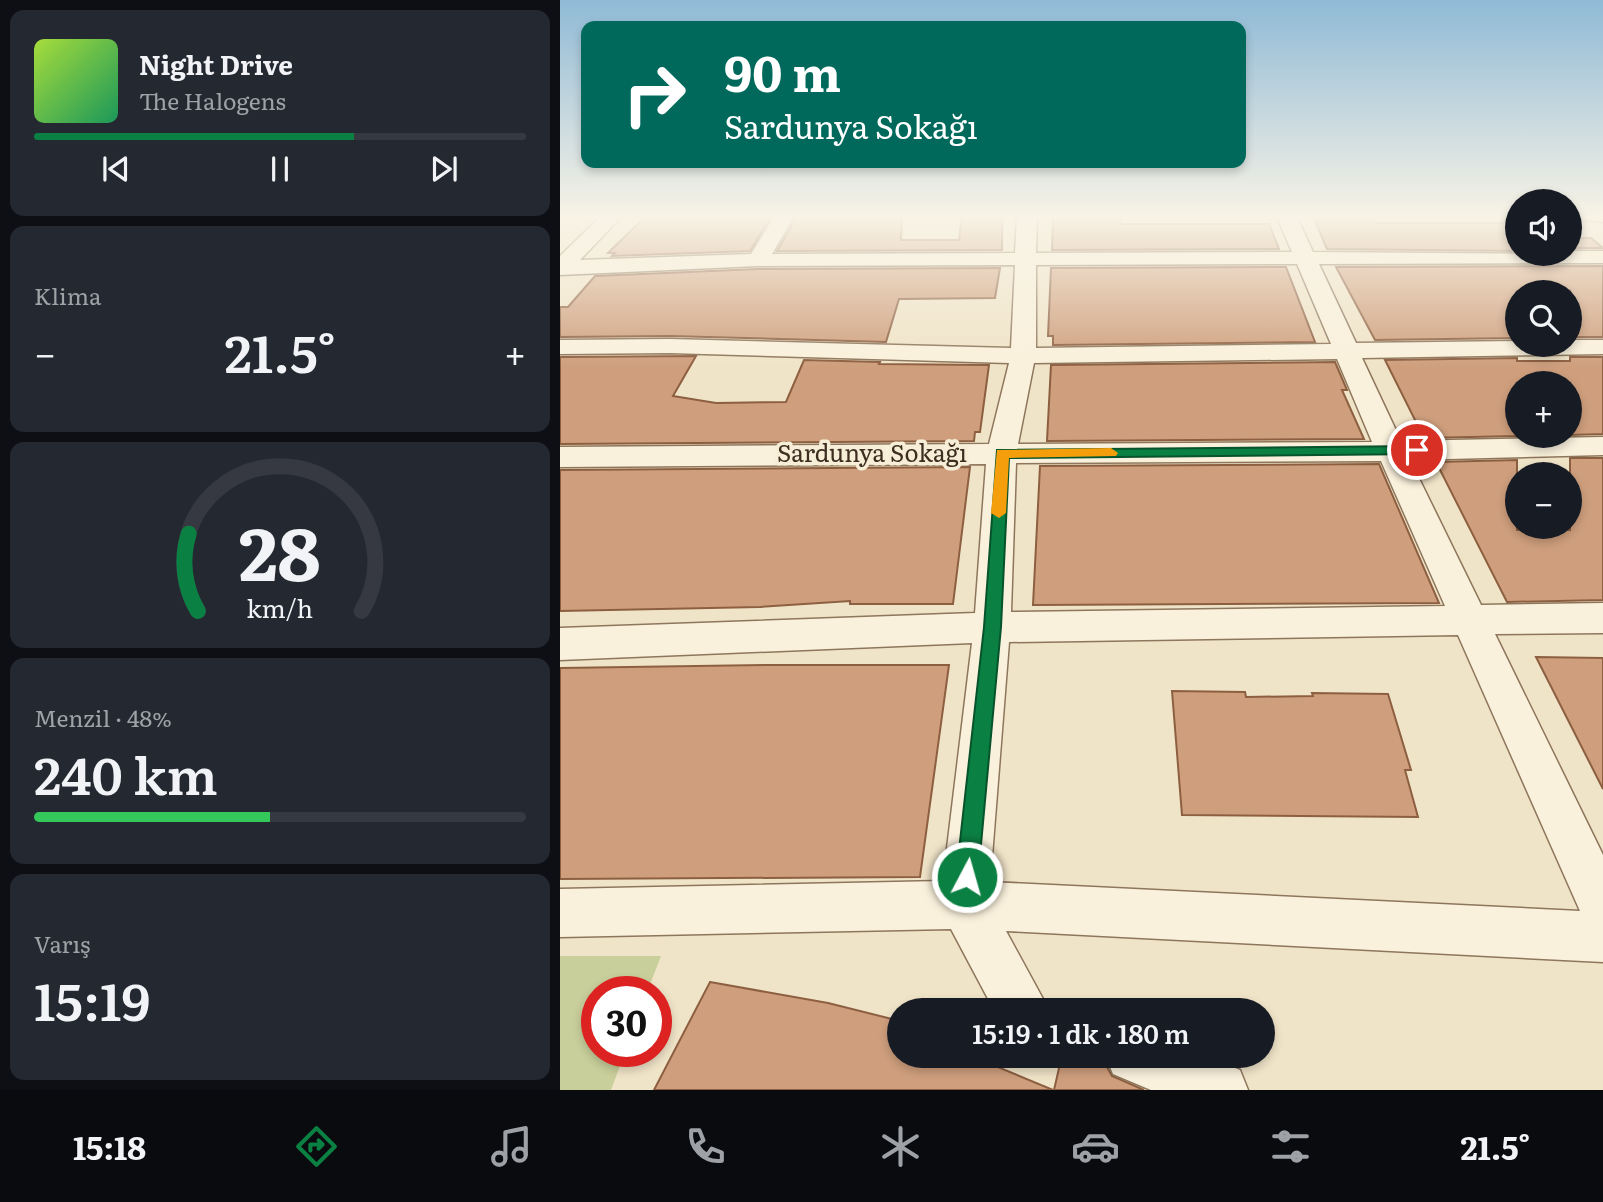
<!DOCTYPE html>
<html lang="tr">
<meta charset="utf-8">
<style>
body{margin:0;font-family:Literata,serif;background:#242831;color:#f1f3f6;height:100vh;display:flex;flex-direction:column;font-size:26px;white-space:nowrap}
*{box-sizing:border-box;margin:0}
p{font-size:23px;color:#9ea1a6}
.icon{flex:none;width:38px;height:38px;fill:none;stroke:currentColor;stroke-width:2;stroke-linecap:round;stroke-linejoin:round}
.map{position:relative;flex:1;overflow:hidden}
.panel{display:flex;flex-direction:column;gap:10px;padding:10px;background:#0d0f14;width:560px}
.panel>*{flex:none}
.hud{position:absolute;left:21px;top:21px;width:665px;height:147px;border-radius:14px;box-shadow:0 4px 10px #0003;background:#00695c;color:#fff;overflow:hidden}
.tools{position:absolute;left:945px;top:189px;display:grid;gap:14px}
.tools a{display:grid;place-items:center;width:77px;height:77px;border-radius:50%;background:#171b24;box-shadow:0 4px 10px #0003;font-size:35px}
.speed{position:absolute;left:21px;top:976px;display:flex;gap:14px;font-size:35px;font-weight:700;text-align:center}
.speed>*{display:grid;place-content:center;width:91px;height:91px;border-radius:50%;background:#171b24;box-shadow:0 4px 10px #0003;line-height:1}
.speed .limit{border:10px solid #d22;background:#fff;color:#111}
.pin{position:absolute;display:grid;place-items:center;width:60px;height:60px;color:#fff;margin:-30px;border:4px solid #fff;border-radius:50%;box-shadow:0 2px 7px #0007}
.me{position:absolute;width:77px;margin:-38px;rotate:6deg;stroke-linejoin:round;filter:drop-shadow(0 0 5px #0008)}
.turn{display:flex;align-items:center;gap:24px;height:147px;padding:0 28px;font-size:32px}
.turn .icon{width:91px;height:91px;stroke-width:2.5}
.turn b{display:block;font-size:49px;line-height:60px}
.big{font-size:52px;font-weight:600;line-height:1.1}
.panel .tile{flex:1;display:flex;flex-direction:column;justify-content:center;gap:10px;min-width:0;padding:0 24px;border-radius:14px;background:#242831}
.panel .dial{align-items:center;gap:0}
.dial svg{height:182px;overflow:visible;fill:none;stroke:#363941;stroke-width:7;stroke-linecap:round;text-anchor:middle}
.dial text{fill:#f1f3f6;stroke:none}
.song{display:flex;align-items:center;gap:21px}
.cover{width:84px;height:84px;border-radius:10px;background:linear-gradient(135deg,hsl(80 70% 55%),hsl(150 70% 35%))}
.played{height:7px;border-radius:4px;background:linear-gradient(90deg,#0b8043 65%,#363941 65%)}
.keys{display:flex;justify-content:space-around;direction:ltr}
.heat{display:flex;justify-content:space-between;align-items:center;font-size:38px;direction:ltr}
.charge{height:10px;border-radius:5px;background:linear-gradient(90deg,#34c759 48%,#363941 0)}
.trip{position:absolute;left:327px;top:998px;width:388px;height:70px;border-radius:35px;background:#171b24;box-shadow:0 4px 10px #0003;font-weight:600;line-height:70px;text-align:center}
.tabs{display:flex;height:112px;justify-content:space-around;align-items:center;background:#090b0e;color:#9ea1a6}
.tabs .icon{width:49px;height:49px}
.tabs .on{color:#0b8043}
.tabs b{font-size:32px;color:#f1f3f6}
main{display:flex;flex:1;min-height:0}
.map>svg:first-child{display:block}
.green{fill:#c9cf9b}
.building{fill:#cf9f7d;stroke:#8d5f41;stroke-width:2}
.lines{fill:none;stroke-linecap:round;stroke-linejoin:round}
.street-casing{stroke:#8d765c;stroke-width:3}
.secondary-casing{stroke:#6f573f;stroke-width:3}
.street{fill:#faf1dc;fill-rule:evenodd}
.secondary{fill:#faf1dc;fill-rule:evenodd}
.route{fill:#0b8043;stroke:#07532c;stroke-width:2}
.slow{fill:#f59e0b}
.labels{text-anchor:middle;stroke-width:7;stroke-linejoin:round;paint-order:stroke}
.street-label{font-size:24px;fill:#3d2e20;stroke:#f7eed8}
</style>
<main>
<section class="panel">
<div class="tile">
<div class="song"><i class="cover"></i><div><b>Night Drive</b><p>The Halogens</p></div></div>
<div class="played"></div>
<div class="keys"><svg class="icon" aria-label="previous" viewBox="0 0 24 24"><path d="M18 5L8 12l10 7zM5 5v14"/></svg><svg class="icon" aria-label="pause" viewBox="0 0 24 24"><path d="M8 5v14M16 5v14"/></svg><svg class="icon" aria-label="next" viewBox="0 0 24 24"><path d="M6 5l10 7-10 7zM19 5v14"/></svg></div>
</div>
<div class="tile"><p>Klima</p>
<div class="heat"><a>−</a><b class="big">21.5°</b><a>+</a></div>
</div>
<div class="tile dial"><svg viewBox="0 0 100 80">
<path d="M14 69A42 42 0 1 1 86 69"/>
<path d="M14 69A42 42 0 0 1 10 35" stroke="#0b8043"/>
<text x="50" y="56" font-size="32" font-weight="700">28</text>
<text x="50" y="72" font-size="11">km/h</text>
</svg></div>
<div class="tile"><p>Menzil · 48%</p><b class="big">240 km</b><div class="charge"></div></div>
<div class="tile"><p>Varış</p><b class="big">15:19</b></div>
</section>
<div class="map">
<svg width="1043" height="1090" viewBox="0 0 1043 1090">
<rect width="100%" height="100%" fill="#f0e4c8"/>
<polygon class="green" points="0,956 101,956 87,992 37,992 37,1052 65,1052 51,1090 0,1090"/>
<g class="building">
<polygon points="87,215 212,215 190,251 52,256 55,253 48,253"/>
<polygon points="238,215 342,215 341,240 399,240 402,215 442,215 442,250 217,251"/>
<polygon points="498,215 556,215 560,217 561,224 709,224 719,249 492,250 493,217"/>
<polygon points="753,216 811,216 816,223 957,223 957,251 767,249"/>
<polygon points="1010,238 1031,238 1043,248 1010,248"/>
<polygon points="1043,266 1043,337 1010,337 1010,290 957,291 957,338 815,340 776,267"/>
<polygon points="726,267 755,342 493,345 493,336 488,336 491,268"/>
<polygon points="440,268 435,298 339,299 326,342 110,336 0,337 0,307 8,307 35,276 198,269"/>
<polygon points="136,356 113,396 156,403 226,402 244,360 320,362 319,364 429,365 420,432 415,432 414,441 0,444 0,357"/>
<polygon points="1010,357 1043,357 1043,434 1010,435 1010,383 957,383 957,436 864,438 825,360 957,358 957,361 1010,361"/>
<polygon points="775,362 787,390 782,390 804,439 487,441 491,365"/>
<polygon points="1010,458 1043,458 1043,600 947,602 876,462 957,460 957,530 1010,530"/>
<polygon points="819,464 879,603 473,605 480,466"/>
<polygon points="410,467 393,604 290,604 290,601 200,607 0,611 0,470"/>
<polygon points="976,657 1043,658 1043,789"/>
<polygon points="206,665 389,665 360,877 0,879 0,668"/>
<polygon points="612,691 685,692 686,697 753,696 752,693 828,694 851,770 845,770 858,817 622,815"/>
<polygon points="150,982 268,1003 340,1021 340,1055 409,1055 493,1090 94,1090"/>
<polygon points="502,1055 515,1055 547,1067 552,1076 584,1090 494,1090"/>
</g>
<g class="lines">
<g class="street-casing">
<g id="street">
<path d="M 42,215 L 63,215 L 20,260 L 191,254 L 215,215 L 235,215 L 212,254 L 455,253 L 457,215 L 477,215 L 476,253 L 732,252 L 716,215 L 736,215 L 753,252 L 1010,254 L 1010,251 L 1043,251 L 1043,263 L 759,264 L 796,343 L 957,341 L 957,345 L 1010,345 L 1010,340 L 1043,340 L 1043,354 L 802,358 L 841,441 L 1043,437 L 1043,455 L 850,460 L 921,605 L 1043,603 L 1043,633 L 935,634 L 1043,855 L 1043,962 L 446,931 L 489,1010 L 434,1010 L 391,929 L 0,937 L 0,889 L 383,881 L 412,643 L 0,660 L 0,628 L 415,613 L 426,464 L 0,467 L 0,447 L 429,444 L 449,363 L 110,353 L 0,354 L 0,340 L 110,339 L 451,348 L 455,265 L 198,266 L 0,275 L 0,256 ZM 737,264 L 771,344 L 476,348 L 476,265 ZM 777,359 L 812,442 L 458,444 L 474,363 ZM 821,461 L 885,606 L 451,612 L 456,463 ZM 898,635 L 1020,911 L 430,882 L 449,642 Z"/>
<polygon points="545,1055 643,1055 680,1070 688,1090 591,1090 553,1074"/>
</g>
</g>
<g class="secondary-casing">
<polygon id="secondary" points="1021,215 1043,215 1043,222 1024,220"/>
</g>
<use href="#street" class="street"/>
<use href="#secondary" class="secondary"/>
</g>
<linearGradient id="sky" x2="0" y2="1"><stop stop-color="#8fbad6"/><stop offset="0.59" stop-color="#f8f3e6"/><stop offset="1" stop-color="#f8f3e6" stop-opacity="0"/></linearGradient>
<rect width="1043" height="367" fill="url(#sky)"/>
<polygon class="route" points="857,446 864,450 862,454 449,458 441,627 418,877 415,885 407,889 399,885 396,877 424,627 437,450"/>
<polygon class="slow" points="551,448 558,453 556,456 449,458 446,513 439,518 431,513 437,450"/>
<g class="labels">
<g class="street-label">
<text x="312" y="462">Sardunya Sokağı</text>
</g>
</g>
</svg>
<div class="tools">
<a><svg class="icon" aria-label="sound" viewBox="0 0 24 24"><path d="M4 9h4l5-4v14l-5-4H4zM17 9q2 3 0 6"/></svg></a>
<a><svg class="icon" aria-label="search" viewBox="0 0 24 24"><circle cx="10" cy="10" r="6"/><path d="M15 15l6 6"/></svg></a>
<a>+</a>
<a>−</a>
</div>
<div class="speed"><div class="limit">30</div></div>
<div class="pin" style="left:857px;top:450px;background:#d93025"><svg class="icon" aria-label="arrive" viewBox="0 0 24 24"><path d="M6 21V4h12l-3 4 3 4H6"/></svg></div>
<svg class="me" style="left:407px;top:877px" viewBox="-20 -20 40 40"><circle r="17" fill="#0b8043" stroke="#fff" stroke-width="3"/><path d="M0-11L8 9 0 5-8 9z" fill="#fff"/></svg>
<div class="trip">15:19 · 1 dk · 180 m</div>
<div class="hud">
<div class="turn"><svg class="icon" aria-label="right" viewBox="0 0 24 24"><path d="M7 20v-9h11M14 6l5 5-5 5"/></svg><div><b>90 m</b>Sardunya Sokağı</div></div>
</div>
</div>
</main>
<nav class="tabs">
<b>15:18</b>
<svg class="icon on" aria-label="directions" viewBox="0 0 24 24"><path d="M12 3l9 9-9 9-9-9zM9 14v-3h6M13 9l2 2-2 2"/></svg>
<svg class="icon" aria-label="music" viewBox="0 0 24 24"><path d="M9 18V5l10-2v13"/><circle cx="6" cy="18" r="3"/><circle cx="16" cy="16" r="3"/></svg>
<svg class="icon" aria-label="phone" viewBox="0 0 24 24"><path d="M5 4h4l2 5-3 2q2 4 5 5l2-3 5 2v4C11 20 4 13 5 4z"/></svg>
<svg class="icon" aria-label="climate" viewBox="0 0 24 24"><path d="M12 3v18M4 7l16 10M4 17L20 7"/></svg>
<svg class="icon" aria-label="car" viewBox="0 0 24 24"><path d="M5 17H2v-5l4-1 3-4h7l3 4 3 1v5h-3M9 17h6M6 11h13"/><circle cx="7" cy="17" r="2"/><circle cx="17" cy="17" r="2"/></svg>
<svg class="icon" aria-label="filters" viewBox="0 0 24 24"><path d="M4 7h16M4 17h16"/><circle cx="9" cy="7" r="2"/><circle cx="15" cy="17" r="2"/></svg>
<b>21.5°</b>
</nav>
